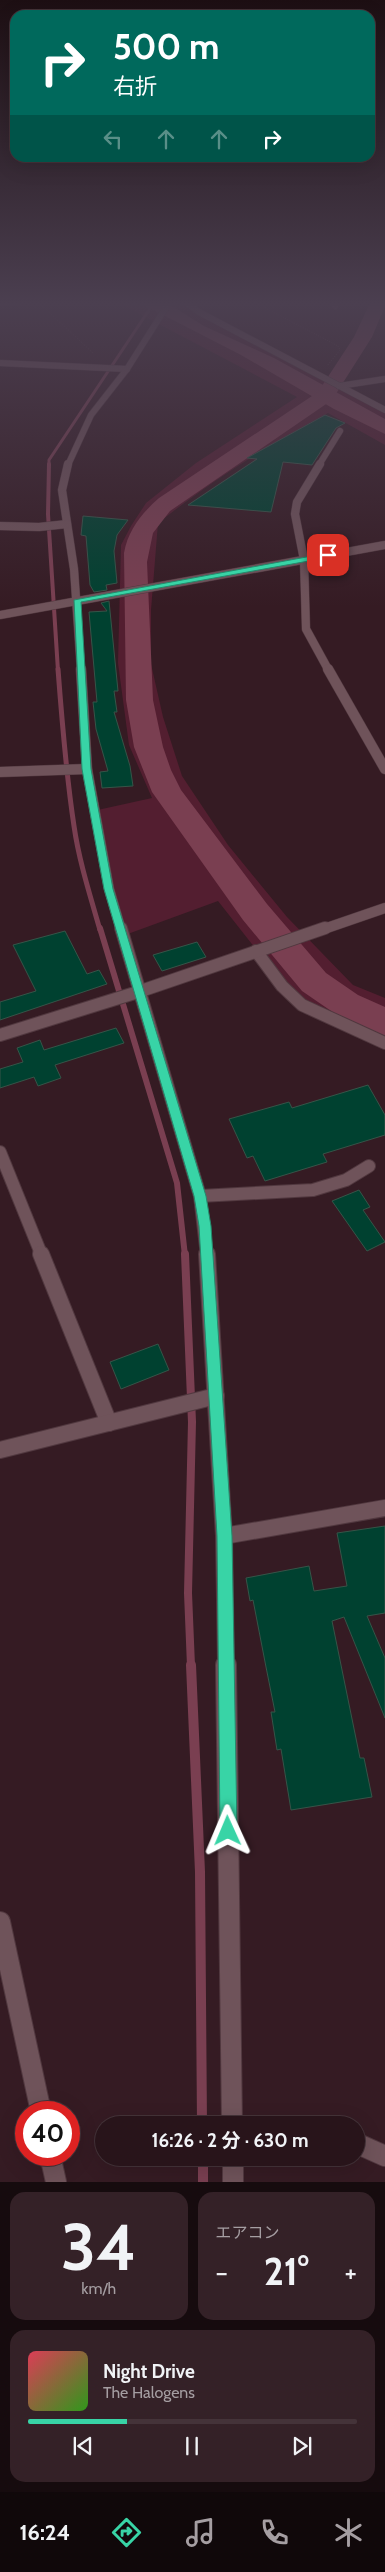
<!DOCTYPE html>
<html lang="ja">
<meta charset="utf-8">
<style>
body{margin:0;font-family:Cabin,"Noto Sans JP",sans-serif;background:#342127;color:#f1f3f6;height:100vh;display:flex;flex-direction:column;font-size:19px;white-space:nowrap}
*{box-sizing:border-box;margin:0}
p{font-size:16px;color:#a59ea2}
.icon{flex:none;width:28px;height:28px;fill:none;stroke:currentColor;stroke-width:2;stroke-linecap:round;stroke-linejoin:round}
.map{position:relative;height:2182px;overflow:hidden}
.side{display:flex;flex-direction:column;gap:10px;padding:10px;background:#160b0e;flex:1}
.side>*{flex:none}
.hud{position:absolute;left:10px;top:10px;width:365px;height:152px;border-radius:15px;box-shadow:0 5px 20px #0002,0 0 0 1px #443339;background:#00695c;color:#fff;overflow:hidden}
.speed{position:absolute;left:15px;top:2101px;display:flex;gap:10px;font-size:25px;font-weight:700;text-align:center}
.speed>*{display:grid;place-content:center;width:65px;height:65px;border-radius:50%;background:#28141a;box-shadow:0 5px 20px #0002,0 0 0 1px #443339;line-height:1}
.speed .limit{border:8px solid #d22;background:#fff;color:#111}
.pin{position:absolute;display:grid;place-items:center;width:42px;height:42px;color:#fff;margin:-21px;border-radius:10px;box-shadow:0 2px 8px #0006}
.me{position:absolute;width:55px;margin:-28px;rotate:359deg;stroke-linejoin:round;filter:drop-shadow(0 0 4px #0008)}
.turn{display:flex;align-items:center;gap:18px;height:105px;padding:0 20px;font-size:22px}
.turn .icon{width:65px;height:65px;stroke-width:2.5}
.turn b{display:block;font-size:35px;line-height:42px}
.lanes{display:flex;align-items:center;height:48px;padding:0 20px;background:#0003;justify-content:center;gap:25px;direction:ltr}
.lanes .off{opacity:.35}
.big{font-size:38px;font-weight:700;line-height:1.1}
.side .tile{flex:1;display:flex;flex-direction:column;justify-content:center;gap:8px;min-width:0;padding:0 18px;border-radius:15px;background:#342127}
.side .dial{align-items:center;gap:0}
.dial b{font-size:65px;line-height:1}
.song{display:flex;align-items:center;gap:15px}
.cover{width:60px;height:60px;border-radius:8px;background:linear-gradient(135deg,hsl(350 70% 55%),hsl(110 70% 35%))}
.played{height:5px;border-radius:2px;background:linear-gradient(90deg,#38d4a6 30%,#443339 30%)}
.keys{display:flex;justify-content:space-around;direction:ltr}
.heat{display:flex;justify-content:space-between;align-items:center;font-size:28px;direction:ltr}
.side .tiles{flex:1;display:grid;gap:10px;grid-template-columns:1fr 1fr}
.tile:last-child{grid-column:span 2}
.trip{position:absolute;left:95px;top:2116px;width:270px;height:50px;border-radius:25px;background:#28141a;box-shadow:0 5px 20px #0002,0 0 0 1px #443339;font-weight:700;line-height:50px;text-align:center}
.tab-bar{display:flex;height:80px;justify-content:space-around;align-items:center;background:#10080a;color:#a59ea2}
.tab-bar .icon{width:35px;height:35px}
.tab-bar .active{color:#38d4a6}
.tab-bar b{font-size:22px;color:#f1f3f6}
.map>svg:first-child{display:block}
.green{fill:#531e30}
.water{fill:#7a3f51}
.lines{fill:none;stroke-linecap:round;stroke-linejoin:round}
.stream-far5{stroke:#7a3f51;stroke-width:3}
.stream-far4{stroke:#7a3f51;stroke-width:4}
.stream-far3{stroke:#7a3f51;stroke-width:5}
.stream-far2{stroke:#7a3f51;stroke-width:6}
.stream-far1{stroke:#7a3f51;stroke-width:8}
.stream{stroke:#7a3f51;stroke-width:10}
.river{fill:#7a3f51;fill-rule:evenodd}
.building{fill:#004130;stroke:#365448}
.minor-far5-casing{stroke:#51383f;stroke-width:7}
.minor-far4-casing{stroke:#51383f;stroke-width:9}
.minor-far3-casing{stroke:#51383f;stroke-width:11}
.minor-far2-casing{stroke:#51383f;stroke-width:14}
.minor-far1-casing{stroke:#51383f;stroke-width:18}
.minor-casing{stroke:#51383f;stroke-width:22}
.path{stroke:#705960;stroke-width:1;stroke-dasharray:0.5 2;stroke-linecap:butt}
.minor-far5{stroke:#6f535a;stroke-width:6}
.minor-far4{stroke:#6f535a;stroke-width:8}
.minor-far3{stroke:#6f535a;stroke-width:10}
.minor-far2{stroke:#6f535a;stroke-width:12}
.minor-far1{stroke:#6f535a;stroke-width:16}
.minor{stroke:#6f535a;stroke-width:20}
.route{fill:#38d4a6;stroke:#248a6c}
</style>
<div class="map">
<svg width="385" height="2182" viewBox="0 0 385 2182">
<rect width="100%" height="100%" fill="#351b23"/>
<path class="green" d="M 115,301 L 177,301 L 385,412 L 385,445 L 328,413 C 265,447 214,479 158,523 L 151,610 L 151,664 L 163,717 L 182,776 L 228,845 L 287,917 L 353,985 L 385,998 L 385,1043 L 296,1000 L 218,901 L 125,935 L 93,811 L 152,798 L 129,745 L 118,663 L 121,545 L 131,526 L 146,503 L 196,463 L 297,397 Z"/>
<polygon class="water" points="136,301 164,301 204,326 274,358 385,419 385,434 334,409 241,355"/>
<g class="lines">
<polyline class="stream-far5" points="49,465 49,460 155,301"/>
<polyline class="stream-far4" points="49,464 48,514 58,671"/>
<path class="stream-far3" d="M 58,669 C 62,722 66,774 74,826 C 79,861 90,895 100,930"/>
<polyline class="stream-far2" points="100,928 177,1183 185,1256"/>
<polyline class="stream-far1" points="185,1254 192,1422 188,1593 191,1666"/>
<g class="stream">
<polyline points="191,1665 200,1872 202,2125"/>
<polyline points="203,2158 203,2182"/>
</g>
<path class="river" d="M 371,301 L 385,301 L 385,306 L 372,337 L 332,400 L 170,511 L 153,533 L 147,562 L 153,700 L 163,747 L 171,770 L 181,790 L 267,904 L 326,973 L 358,995 L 385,1007 L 385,1036 L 334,1013 L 302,991 L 243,920 L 152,792 L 134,747 L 126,700 L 124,553 C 128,530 142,513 159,498 L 318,392 L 354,337 Z"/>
</g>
<g class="building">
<polygon points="325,415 345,423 336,428 312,465 283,462 271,512 188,505 257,459 247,458"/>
<polygon points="83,516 128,520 117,535 114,551 117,583 106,585 107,590 94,592 90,585 86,536 81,535"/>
<polygon points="109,601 118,691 114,691 117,712 114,712 130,766 133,786 102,788 100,772 108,771 96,729 93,702 97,702 89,612 107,611 101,603"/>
<polygon points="65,931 87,974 99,970 107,984 0,1020 0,1002 36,991 13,945"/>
<polygon points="197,942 206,957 162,971 153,955"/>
<polygon points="116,1028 124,1043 55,1065 61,1078 38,1086 34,1077 0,1088 0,1069 23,1062 17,1048 40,1040 44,1050"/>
<polygon points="368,1085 385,1115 385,1135 323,1154 327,1162 265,1181 253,1156 247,1158 229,1119 289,1102 292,1108"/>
<polygon points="359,1190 370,1207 363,1210 385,1242 367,1251 332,1201"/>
<polygon points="158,1344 169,1370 121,1389 110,1362"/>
<polygon points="385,1526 385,1613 367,1616 385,1658 385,1718 344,1617 332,1621 360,1758 364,1758 372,1797 291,1810 281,1749 277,1750 271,1712 275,1712 266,1667 253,1600 250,1601 246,1578 309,1566 314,1591 347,1586 337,1533"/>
</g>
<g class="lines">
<g class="minor-far5-casing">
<g id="minor-far5">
<polyline points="184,301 199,312 385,410"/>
<polyline points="0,302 20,301"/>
<polyline points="335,306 338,301"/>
<polyline points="0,363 127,369"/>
<polyline points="339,386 385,379"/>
<polyline points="68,465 91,415 127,369 170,301"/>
<polyline points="319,465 340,431"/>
</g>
</g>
<g class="minor-far4-casing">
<g id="minor-far4">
<polyline points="68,464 62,490 74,569 81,671"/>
<polyline points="320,464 297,502 295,514 304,560 306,629 329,671"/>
<polyline points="0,526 39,527 67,524"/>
<polyline points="0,615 385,545"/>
</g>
</g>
<g class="minor-far3-casing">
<g id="minor-far3">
<polyline points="81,669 87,769 109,889 121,930"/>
<polyline points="328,669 385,769"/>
<polyline points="0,772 87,769"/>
<polyline points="321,930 385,908"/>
</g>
</g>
<g class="minor-far2-casing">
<g id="minor-far2">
<polyline points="121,928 200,1196 207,1256"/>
<polyline points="256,951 282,986 302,1005 385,1043"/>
<polyline points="0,1035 138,992 325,928"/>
<polyline points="0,1152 42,1256"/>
<polyline points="200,1196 313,1190 346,1180 369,1166"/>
</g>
</g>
<g class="minor-far1-casing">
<g id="minor-far1">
<polyline points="41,1254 109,1423"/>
<polyline points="207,1254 224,1536 226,1666"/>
<polyline points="0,1450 216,1396"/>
<polyline points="224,1536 385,1508"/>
</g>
</g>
<g class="minor-casing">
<g id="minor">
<polyline points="226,1665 232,2125"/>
<polyline points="0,1922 41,2112"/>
<polyline points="356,2143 385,2156"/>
<polyline points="50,2155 56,2182"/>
<polyline points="233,2158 233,2182"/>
</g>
</g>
<g class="path">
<polyline points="37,301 93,353"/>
<polyline points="252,301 338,346 340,350 327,366"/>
</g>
<use href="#minor-far5" class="minor-far5"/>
<use href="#minor-far4" class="minor-far4"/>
<use href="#minor-far3" class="minor-far3"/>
<use href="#minor-far2" class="minor-far2"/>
<use href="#minor-far1" class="minor-far1"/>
<use href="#minor" class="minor"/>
</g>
<linearGradient id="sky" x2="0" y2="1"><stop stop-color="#1d0f13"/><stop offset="0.5" stop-color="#4b3f50"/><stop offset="1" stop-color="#4b3f50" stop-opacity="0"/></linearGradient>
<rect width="385" height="607" fill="url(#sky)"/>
<polygon class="route" points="328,553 331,557 81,602 91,769 113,889 206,1196 211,1226 232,1536 237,1831 234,1837 228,1839 222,1837 220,1831 217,1536 199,1226 194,1196 104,889 82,769 74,600"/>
</svg>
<div class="speed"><div class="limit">40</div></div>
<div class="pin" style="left:328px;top:555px;background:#d93025"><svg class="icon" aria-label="arrive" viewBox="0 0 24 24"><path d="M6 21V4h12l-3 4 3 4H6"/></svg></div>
<svg class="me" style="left:228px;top:1831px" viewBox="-20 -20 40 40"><path d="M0-17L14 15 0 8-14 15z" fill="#38d4a6" stroke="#fff" stroke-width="4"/></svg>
<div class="trip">16:26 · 2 分 · 630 m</div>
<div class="hud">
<div class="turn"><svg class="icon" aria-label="right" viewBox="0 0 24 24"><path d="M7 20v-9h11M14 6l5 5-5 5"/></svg><div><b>500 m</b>右折</div></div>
<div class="lanes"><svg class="icon off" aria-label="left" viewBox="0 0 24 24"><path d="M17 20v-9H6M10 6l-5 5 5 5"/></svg><svg class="icon off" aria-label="ahead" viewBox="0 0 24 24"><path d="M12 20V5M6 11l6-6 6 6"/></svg><svg class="icon off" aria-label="ahead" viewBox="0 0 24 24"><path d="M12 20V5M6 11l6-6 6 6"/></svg><svg class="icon" aria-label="right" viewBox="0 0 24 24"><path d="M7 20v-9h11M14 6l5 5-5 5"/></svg></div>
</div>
</div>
<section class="side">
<div class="tiles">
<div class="tile dial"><b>34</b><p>km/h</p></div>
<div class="tile"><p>エアコン</p>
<div class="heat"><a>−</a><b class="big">21°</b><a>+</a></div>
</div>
<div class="tile">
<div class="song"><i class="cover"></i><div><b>Night Drive</b><p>The Halogens</p></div></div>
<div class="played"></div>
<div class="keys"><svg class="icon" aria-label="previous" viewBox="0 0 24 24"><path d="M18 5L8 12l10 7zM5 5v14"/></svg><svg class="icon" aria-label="pause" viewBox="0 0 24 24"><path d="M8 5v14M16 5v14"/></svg><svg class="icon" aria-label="next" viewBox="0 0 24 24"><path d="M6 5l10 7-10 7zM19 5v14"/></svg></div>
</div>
</div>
</section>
<nav class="tab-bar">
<b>16:24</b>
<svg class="icon active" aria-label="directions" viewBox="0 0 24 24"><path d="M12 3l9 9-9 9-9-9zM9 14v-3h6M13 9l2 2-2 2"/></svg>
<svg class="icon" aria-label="music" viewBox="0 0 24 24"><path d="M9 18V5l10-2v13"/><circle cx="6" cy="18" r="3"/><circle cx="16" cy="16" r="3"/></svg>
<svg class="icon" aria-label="phone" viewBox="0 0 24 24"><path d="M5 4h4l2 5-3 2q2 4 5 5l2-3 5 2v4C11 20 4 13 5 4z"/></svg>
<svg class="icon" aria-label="climate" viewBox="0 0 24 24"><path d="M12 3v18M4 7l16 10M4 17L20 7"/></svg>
</nav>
